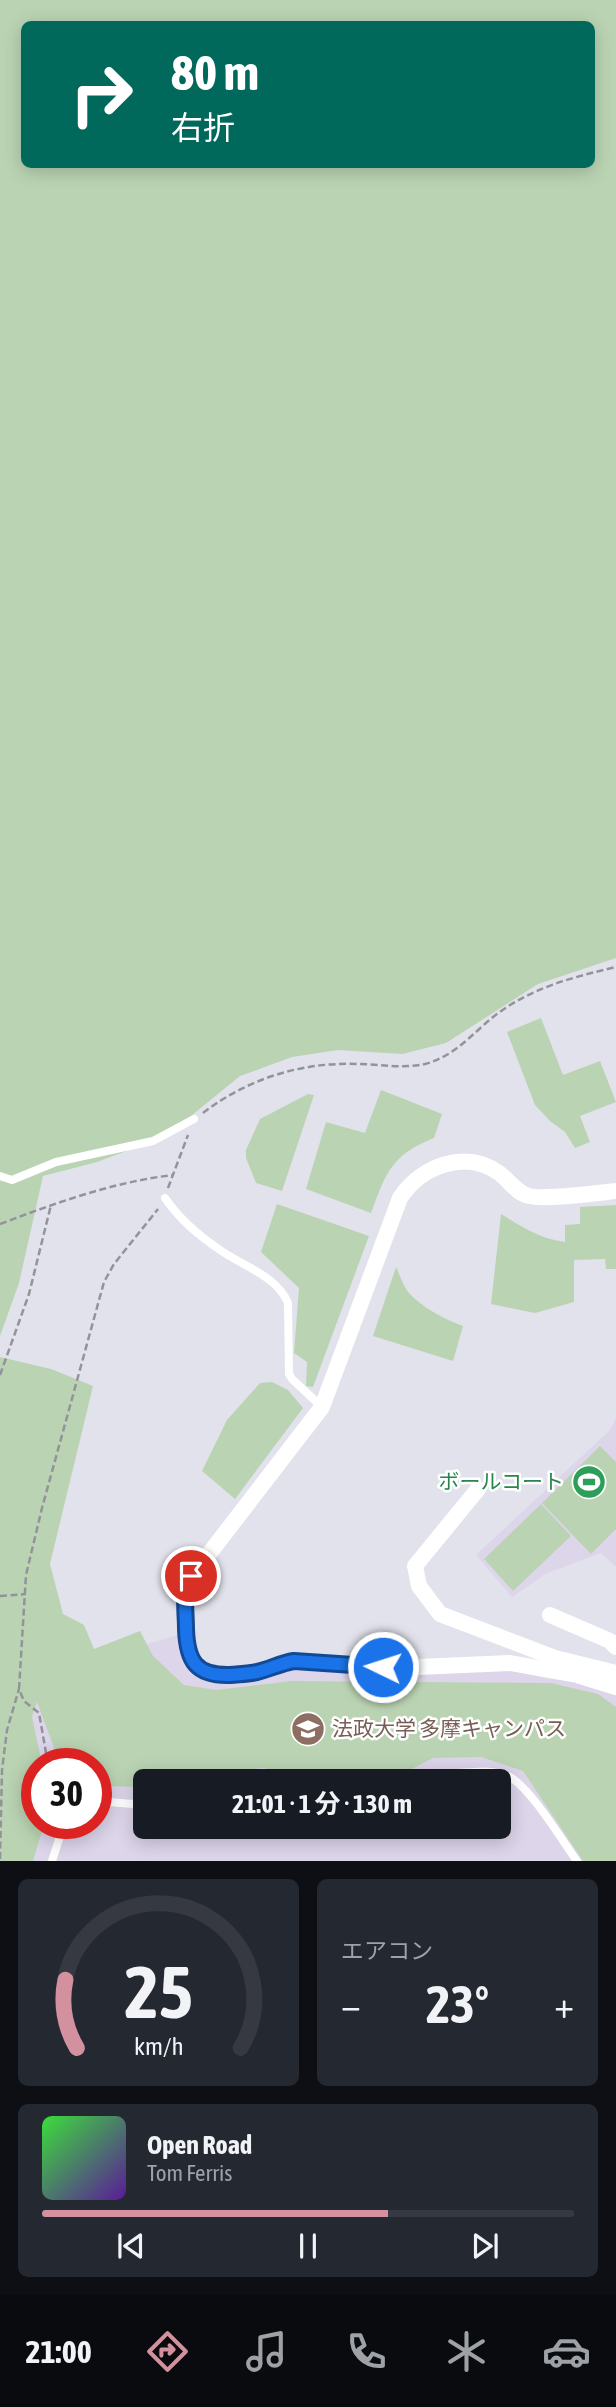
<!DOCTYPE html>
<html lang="ja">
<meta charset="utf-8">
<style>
body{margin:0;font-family:"Asap Condensed","Noto Sans JP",sans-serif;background:#242831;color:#f1f3f6;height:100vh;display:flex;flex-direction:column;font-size:26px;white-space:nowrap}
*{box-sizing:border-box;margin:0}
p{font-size:23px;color:#9ea1a6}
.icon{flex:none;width:38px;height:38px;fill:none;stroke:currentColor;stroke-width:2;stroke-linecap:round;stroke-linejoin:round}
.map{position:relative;height:1861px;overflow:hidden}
.drawer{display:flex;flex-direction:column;gap:18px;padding:18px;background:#0d0f14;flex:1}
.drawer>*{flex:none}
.top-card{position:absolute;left:21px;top:21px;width:574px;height:147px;border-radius:10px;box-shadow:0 4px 18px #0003;background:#00695c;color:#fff;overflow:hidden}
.speed{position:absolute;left:21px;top:1748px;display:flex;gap:14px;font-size:35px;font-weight:700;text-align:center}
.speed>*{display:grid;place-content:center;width:91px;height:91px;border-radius:50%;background:#171b24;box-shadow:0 4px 18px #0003;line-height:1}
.speed .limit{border:10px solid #d22;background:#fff;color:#111}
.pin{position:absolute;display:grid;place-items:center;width:60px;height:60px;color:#fff;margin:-30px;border:4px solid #fff;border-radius:50%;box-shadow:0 2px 7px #0007}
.me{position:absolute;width:77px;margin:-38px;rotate:274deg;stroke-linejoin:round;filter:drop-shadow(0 0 5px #0008)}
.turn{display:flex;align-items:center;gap:24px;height:147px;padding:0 35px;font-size:32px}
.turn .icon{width:91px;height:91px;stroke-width:2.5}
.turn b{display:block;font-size:49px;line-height:60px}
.big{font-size:52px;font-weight:700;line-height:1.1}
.drawer .card{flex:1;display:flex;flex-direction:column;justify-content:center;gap:10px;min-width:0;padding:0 24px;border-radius:10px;background:#242831}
.drawer .dial{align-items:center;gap:0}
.dial svg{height:182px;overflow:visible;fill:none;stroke:#363941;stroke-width:7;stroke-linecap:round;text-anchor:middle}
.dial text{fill:#f1f3f6;stroke:none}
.song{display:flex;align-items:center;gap:21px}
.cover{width:84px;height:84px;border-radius:10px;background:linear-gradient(135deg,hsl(120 70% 55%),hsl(270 70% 35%))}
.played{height:7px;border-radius:4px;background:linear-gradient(90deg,#d391a0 65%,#363941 65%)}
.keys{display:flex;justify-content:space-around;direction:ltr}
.heat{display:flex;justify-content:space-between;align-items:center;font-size:38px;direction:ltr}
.drawer .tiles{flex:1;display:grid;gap:18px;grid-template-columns:1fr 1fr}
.card:last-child{grid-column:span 2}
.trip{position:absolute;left:133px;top:1769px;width:378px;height:70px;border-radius:10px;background:#171b24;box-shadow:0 4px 18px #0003;font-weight:700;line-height:70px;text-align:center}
.tabs{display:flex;height:112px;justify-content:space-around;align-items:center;background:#090b0e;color:#9ea1a6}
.tabs .icon{width:49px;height:49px}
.tabs .active{color:#d391a0}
.tabs b{font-size:32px;color:#f1f3f6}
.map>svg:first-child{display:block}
.education{fill:#ddd5ea;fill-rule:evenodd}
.green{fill:#bad4b3;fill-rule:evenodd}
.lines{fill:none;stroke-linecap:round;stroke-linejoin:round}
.path{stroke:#93939a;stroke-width:2.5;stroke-dasharray:7 3.5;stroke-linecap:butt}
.service{stroke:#fff;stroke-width:8}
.minor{stroke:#fff;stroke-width:16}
.route-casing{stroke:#114b97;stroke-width:18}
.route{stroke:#1a73e8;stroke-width:12}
.labels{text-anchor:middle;stroke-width:5;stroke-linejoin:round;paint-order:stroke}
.leisure-label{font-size:21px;fill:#27864d;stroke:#fff;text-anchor:end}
.education-label{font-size:21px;fill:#785e54;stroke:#fff;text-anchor:start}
</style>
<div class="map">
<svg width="616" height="1861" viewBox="0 0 616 1861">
<rect width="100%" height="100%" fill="#e1e2eb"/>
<g class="education">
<polygon points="616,1418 616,1567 601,1553 547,1573 512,1597 476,1555 610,1430"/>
<path d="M 178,1635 L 187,1666 L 195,1675 L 213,1684 L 258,1681 L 279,1672 L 300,1669 L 510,1669 L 548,1679 L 577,1681 L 616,1695 L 616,1861 L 0,1861 L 0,1687 ZM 37,1764 L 96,1764 L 96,1824 L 37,1824 ZM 145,1782 L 499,1782 L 499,1827 L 145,1827 Z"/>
</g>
<g class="green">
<path d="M 0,0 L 616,0 L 616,958 L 538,984 L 446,1043 L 402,1054 L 338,1050 L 292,1057 L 240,1076 L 186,1120 L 153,1141 L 97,1162 L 43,1176 L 19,1283 L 0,1336 ZM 24,24 L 592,24 L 592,164 L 24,164 Z"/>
<polygon points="541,1018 563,1075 600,1061 616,1102 580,1116 590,1142 575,1148 565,1132 550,1121 535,1105 507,1032"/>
<path d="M 381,1090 L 442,1114 L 434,1138 C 391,1155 386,1173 371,1213 L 306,1189 L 326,1122 L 365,1133 Z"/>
<polygon points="308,1094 314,1095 282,1191 256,1183 246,1158 246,1150 260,1119"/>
<polygon points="277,1204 369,1236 313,1387 306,1386 307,1362 294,1353 299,1288 261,1252"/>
<path d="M 616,1205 L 616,1269 L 606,1269 L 605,1259 L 574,1260 L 574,1302 L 535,1313 L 491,1304 L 501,1214 C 522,1227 540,1239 565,1242 L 565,1225 L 580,1224 L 580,1207 Z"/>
<path d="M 396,1267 C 400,1275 403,1286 409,1293 C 423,1308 444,1319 463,1326 L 453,1361 L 373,1336 Z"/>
<polygon points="0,1357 51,1369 93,1386 50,1564 63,1614 84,1625 94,1649 140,1631 153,1656 184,1685 216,1690 291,1681 551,1683 598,1694 616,1707 616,1861 583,1861 523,1771 481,1757 433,1758 389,1781 302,1781 264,1768 205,1773 170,1781 145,1782 145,1787 96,1786 96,1764 60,1764 37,1702 32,1717 42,1764 37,1764 37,1824 44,1824 33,1861 0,1861"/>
<polygon points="272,1382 288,1390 303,1408 235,1499 202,1471 227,1420 260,1383"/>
<polygon points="600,1446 616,1462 616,1529 591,1554 542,1503"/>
<polygon points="541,1504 571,1536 513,1591 484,1559"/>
</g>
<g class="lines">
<g class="path">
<path d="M 203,1113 C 247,1079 301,1062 356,1064 C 379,1064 403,1069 425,1064 C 460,1055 478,1025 507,1007 C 541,985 578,976 616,967"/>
<polyline points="168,1188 188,1135"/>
<path d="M 0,1224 C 56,1203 113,1182 173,1175"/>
<polyline points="0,1375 29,1294 51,1205"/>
<polyline points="0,1596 26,1594"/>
<polyline points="48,1764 39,1713 24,1701 19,1689 26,1575 42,1508 104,1282 114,1264 158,1209"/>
<polyline points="0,1859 2,1770 7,1730 19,1689"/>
</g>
<g class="service">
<polyline points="0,1176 12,1180 56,1162 153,1141 194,1119"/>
<path d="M 165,1198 C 180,1220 198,1235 220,1250 C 243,1266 277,1276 288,1303 L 289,1374 L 292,1379 L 322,1407"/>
<path d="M 426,1782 C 441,1774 456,1772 473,1772 C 486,1771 498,1771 510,1777 C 532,1790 561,1839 577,1861"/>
<polyline points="96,1801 145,1805"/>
<polyline points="52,1861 64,1824"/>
</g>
<g class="minor">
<path d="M 616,1191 C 596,1193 546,1200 529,1196 C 516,1193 509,1180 499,1173 C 465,1149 421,1166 400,1198 L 322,1407 L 192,1576 L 186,1586 L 185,1594 C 187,1632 178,1676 230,1675 C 239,1674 249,1674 257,1672 C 270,1669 280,1663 294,1662 L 418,1667 L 510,1663 L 577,1675 L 616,1687"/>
<polyline points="478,1489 415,1566 419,1586 440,1614 555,1658 616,1673"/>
<polyline points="550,1615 610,1641 616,1647"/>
</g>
</g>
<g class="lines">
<g class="route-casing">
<path id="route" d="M 191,1576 C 182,1592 186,1610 186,1629 C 187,1661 196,1676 230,1675 C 239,1674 249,1674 257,1672 C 270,1669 281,1663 294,1661 L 383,1667"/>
</g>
<use href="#route" class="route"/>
</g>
<defs>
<g id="stadium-disc" transform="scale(1.75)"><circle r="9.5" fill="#2e9e5b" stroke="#fff"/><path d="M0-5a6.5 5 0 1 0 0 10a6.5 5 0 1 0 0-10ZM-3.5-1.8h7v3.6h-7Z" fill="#fff"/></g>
<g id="university-disc" transform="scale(1.75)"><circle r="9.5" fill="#8d6e63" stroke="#fff"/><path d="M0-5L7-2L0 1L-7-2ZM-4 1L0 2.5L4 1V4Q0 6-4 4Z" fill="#fff"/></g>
</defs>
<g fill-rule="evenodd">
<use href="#stadium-disc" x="589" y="1482"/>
<use href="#university-disc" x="308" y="1729"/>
</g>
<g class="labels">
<g class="leisure-label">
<text x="564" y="1489">ボールコート</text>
</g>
<g class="education-label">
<text x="332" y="1736">法政大学 多摩キャンパス</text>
</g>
</g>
</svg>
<div class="speed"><div class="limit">30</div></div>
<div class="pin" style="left:191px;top:1576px;background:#d93025"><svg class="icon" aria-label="arrive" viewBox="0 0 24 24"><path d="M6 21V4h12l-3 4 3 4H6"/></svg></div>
<svg class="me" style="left:383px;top:1667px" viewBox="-20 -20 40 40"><circle r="17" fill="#1a73e8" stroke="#fff" stroke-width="3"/><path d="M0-11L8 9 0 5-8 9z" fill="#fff"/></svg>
<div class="trip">21:01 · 1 分 · 130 m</div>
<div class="top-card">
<div class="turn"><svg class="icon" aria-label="right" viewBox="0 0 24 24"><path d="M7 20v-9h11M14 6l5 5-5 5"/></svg><div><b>80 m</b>右折</div></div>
</div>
</div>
<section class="drawer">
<div class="tiles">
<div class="card dial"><svg viewBox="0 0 100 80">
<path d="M14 69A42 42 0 1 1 86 69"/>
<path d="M14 69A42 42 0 0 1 9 39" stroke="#d391a0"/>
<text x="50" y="56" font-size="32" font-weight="700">25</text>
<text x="50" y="72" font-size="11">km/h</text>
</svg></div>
<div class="card"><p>エアコン</p>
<div class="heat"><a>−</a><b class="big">23°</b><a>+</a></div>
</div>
<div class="card">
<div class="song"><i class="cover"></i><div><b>Open Road</b><p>Tom Ferris</p></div></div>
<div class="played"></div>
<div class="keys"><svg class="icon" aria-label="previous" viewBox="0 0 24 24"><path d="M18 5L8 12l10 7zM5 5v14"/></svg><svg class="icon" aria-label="pause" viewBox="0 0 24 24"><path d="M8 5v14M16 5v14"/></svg><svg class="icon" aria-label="next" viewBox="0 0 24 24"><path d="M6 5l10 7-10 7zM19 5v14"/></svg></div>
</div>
</div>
</section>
<nav class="tabs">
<b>21:00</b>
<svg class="icon active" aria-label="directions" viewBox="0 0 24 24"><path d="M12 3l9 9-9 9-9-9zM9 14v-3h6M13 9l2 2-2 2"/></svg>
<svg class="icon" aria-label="music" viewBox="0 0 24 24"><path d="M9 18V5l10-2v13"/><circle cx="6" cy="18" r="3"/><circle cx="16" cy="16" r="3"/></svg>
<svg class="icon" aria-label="phone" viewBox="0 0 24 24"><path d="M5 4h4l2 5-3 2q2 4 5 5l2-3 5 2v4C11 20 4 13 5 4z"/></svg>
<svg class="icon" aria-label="climate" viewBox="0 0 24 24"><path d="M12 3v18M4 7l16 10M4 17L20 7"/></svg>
<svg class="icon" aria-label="car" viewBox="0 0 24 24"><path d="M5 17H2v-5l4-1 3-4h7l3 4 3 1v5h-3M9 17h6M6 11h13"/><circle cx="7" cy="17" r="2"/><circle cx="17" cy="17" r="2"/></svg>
</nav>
